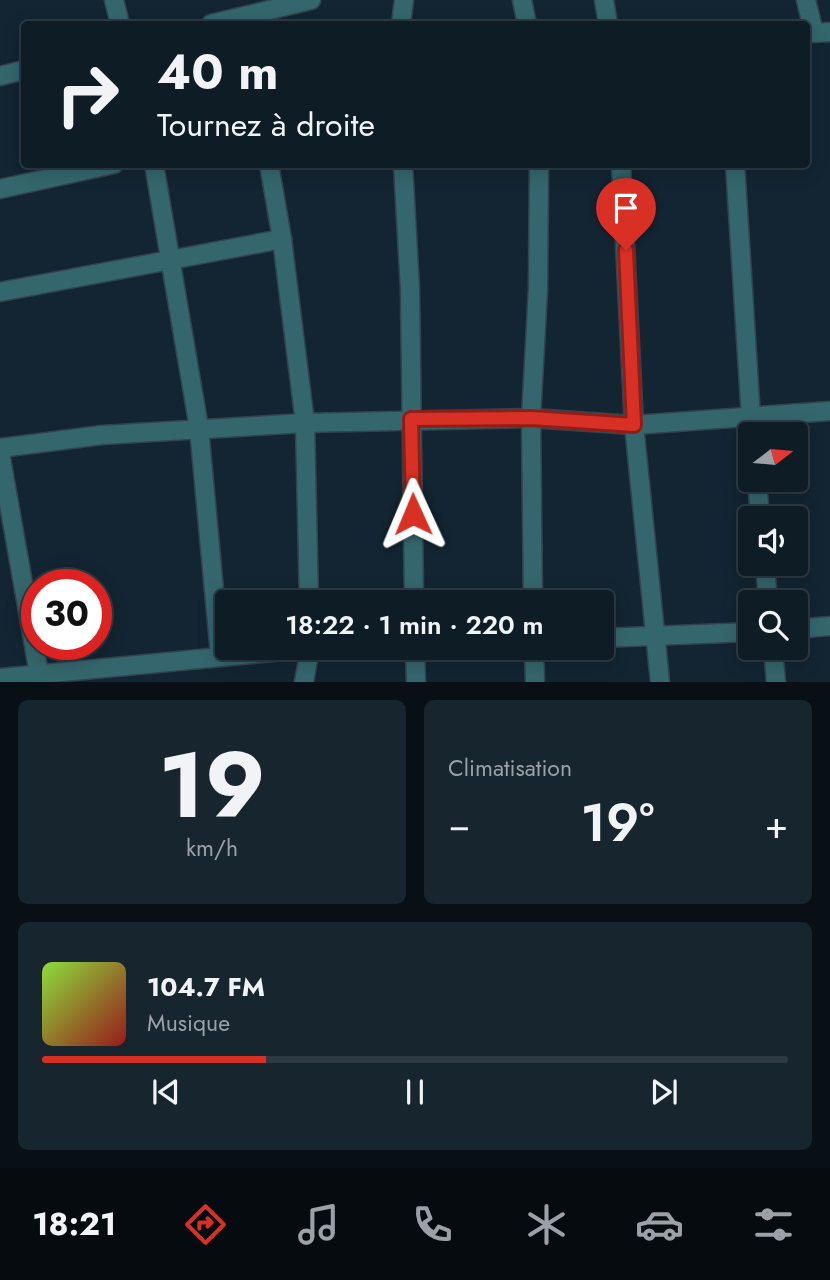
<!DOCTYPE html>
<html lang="fr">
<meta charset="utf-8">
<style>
body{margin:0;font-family:Jost,sans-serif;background:#17252e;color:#f1f3f6;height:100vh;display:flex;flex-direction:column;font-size:26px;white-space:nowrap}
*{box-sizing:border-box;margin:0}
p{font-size:23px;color:#9ba1a7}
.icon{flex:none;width:38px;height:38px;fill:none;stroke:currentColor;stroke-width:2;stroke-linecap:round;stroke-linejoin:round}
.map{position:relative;height:682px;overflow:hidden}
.drawer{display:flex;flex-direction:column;gap:18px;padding:18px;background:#080f15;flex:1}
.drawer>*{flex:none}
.guide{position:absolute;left:21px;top:21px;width:789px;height:147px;border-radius:7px;box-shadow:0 4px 18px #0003,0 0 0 2px #2e3a43;background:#0e1c26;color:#f1f3f6;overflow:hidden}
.needle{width:46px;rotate:74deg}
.fabs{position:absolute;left:738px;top:422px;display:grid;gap:14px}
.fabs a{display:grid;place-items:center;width:70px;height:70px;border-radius:7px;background:#0e1c26;box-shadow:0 4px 18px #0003,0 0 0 2px #2e3a43;font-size:35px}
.speed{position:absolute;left:21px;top:569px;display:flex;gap:14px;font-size:35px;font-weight:700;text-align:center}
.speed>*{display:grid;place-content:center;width:91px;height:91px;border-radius:50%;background:#0e1c26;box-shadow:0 4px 18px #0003,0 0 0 2px #2e3a43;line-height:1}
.speed .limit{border:10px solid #d22;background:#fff;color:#111}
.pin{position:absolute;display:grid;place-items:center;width:60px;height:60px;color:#fff;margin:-72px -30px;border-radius:50% 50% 50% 0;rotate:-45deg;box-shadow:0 0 7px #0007}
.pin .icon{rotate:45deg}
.me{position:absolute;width:77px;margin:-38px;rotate:359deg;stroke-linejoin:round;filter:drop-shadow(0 0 5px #0008)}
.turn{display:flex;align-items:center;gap:24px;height:147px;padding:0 21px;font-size:32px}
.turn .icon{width:91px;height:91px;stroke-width:2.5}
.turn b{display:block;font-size:49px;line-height:60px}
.big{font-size:52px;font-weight:600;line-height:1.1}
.drawer .tile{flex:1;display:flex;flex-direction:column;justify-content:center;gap:10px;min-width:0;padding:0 24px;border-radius:10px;background:#17252e}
.drawer .dial{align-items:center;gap:0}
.dial b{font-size:91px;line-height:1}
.song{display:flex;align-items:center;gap:21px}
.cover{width:84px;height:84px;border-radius:10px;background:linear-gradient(135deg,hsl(90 70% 55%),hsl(0 70% 35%))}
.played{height:7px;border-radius:4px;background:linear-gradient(90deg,#d93025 30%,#2e3a43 30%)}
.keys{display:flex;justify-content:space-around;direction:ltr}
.heat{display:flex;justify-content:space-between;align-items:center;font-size:38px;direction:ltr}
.drawer .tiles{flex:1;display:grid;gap:18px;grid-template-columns:1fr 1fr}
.tile:last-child{grid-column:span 2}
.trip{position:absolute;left:215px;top:590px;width:399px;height:70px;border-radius:7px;background:#0e1c26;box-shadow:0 4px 18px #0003,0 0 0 2px #2e3a43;font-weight:600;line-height:70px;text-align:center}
.menu{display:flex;height:112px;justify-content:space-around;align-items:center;background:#060b0f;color:#9ba1a7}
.menu .icon{width:49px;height:49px}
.menu .selected{color:#d93025}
.menu b{font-size:32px;color:#f1f3f6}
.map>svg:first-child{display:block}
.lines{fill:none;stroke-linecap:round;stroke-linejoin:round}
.street-casing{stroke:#32434f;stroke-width:21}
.street{stroke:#34676d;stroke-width:18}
.route-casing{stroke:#8d1f18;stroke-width:18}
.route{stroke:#d93025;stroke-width:12}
</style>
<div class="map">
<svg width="830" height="682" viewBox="0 0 830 682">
<rect width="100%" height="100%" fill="#132532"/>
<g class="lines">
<g class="street-casing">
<g id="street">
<polyline points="114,0 120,24"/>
<polyline points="522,0 527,24"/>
<polyline points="604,0 608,24"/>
<polyline points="806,0 814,33 830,32"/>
<polyline points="211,24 311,0"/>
<polyline points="401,24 404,0"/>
<polyline points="0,76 24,70"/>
<polyline points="154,164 199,428 220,655"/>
<polyline points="269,164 282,239 305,423 309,602"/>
<polyline points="403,164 410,289 414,602"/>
<polyline points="621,164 634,425 660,682"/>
<polyline points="735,164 752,434"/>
<polyline points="0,189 114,164"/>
<polyline points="0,292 282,239"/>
<polyline points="0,448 102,435 305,423 531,418 634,425 830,411"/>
<polyline points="0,453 39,674"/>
<polyline points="757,480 760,518"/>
<polyline points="765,564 768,602"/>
<polyline points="533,602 531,418 538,289 539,164"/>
<polyline points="796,629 830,626"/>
<polyline points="602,638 751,632"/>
<polyline points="415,648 416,682"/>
<polyline points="534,648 535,682"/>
<polyline points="773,648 776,682"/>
<polyline points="0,678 315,648"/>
<polyline points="304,682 310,648"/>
</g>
</g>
<use href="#street" class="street"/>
</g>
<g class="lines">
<g class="route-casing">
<polyline id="route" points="413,514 411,419 531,418 634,425 626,250"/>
</g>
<use href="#route" class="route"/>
</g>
</svg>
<div class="fabs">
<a><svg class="needle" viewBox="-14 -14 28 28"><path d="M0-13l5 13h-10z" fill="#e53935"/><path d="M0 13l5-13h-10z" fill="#9ba1a7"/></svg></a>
<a><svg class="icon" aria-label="sound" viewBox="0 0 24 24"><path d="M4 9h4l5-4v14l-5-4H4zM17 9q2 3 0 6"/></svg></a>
<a><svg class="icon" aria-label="search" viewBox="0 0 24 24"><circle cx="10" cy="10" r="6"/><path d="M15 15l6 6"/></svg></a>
</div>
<div class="speed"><div class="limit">30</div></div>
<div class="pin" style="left:626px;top:250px;background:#d93025"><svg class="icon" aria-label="arrive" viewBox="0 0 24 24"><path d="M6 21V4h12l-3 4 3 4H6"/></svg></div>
<svg class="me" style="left:413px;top:514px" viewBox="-20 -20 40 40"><path d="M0-17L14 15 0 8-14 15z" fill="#d93025" stroke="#fff" stroke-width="4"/></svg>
<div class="trip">18:22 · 1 min · 220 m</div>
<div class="guide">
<div class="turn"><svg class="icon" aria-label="right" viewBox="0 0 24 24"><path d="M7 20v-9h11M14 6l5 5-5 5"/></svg><div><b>40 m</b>Tournez à droite</div></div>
</div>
</div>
<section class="drawer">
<div class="tiles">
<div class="tile dial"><b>19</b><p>km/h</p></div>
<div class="tile"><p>Climatisation</p>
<div class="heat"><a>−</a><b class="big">19°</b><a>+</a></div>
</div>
<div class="tile">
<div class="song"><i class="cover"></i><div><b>104.7 FM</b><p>Musique</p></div></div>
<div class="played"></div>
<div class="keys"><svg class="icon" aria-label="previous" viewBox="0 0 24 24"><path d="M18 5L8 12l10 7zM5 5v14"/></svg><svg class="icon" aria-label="pause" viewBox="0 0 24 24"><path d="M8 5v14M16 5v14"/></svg><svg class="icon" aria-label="next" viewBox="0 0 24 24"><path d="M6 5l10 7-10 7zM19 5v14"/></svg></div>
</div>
</div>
</section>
<nav class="menu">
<b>18:21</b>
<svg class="icon selected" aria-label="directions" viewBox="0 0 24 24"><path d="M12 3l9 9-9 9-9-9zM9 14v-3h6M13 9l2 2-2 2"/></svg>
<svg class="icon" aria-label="music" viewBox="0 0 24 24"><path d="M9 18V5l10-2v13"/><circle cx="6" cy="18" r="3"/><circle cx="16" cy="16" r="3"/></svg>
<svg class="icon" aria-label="phone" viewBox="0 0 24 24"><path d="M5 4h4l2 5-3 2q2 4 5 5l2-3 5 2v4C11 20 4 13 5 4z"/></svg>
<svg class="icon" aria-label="climate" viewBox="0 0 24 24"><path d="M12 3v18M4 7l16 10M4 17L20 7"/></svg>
<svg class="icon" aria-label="car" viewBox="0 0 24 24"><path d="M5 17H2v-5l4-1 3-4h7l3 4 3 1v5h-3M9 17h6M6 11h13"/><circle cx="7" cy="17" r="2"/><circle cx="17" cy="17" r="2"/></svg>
<svg class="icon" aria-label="filters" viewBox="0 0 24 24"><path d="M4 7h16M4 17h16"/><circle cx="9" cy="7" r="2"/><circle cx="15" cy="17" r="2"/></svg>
</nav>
